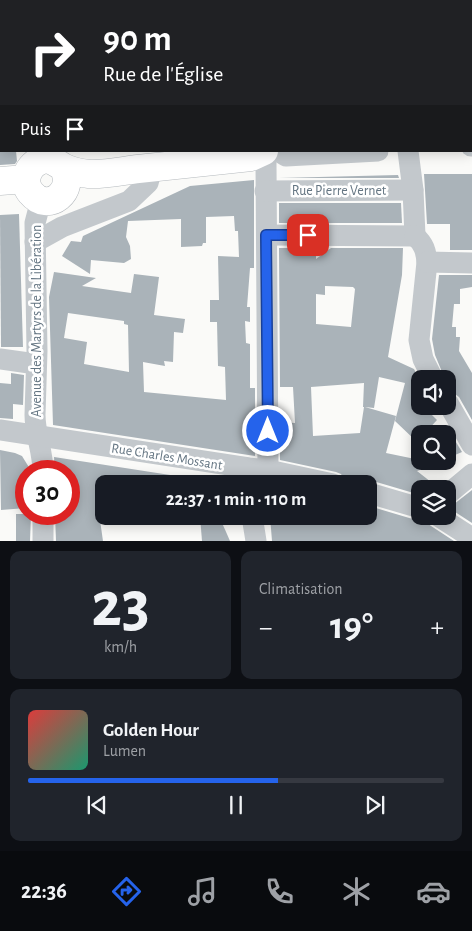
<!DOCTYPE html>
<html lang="fr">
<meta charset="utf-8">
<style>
body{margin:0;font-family:"Alegreya Sans",sans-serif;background:#20242c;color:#f1f3f6;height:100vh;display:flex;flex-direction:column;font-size:19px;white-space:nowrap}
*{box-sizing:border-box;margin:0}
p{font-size:16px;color:#9ea1a6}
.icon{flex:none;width:28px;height:28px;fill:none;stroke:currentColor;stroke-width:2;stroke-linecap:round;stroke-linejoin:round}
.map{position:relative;height:541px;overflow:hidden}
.drawer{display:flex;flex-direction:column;gap:10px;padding:10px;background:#0d0f14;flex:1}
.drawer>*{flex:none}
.top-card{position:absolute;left:0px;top:0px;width:472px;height:152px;box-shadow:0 2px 12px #0003;background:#202124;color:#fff;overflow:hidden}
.fabs{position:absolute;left:411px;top:370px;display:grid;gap:10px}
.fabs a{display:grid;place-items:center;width:45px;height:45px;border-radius:10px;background:#171b24;box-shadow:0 2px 12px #0003;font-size:25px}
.speed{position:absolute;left:15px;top:460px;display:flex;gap:10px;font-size:25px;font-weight:700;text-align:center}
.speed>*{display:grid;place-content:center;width:65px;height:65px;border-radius:50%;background:#171b24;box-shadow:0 2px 12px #0003;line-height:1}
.speed .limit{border:8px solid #d22;background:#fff;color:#111}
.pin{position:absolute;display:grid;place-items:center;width:42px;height:42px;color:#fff;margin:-21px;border-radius:10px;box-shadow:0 2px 8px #0006}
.me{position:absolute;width:55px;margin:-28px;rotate:0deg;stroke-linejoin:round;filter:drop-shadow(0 0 4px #0008)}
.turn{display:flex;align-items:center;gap:18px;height:105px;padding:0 20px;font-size:22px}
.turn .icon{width:65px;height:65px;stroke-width:2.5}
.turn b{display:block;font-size:35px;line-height:42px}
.then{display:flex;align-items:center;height:48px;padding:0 20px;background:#0003;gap:10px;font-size:19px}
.big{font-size:38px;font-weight:700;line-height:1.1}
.drawer .tile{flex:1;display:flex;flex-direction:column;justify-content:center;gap:8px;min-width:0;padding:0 18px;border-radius:10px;background:#20242c}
.drawer .dial{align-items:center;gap:0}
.dial b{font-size:65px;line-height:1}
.song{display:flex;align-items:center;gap:15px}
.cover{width:60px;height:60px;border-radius:8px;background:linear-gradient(135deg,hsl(0 70% 55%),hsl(160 70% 35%))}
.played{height:5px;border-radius:2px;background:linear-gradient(90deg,#2563eb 60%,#363941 60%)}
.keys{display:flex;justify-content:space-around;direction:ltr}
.heat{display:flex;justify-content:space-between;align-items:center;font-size:28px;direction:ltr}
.drawer .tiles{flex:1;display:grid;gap:10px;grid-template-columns:1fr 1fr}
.tile:last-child{grid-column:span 2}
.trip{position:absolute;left:95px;top:475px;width:282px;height:50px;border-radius:10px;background:#171b24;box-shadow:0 2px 12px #0003;font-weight:700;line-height:50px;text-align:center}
.tab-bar{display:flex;height:80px;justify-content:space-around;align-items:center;background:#090b0e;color:#9ea1a6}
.tab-bar .icon{width:35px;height:35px}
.tab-bar .current{color:#2563eb}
.tab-bar b{font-size:22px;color:#f1f3f6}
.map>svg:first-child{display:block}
.building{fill:#aab3b9;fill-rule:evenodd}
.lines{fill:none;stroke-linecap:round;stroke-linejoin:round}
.major-casing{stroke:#b5babe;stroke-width:29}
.minor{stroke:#c3c8cc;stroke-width:21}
.major{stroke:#fff;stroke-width:28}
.route-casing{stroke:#184099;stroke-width:12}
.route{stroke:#2563eb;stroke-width:9}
.labels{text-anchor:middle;stroke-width:5;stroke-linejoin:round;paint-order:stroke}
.street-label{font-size:14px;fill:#657683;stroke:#fff}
</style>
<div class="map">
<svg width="472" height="541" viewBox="0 0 472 541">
<rect width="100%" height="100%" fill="#fafaf8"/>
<g class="building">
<polygon points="0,151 16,151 17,161 15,164 0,165"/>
<polygon points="424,174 472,174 472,250 450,250 450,224 427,224"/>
<polygon points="398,175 399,178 279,178"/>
<path d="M 254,180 L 254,268 L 250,268 L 247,307 L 250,307 L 250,322 L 245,321 L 246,343 L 250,344 L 250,388 L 255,388 L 255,456 L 53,425 L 49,297 L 54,272 L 96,278 L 82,286 L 131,293 L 134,274 L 159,277 L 154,315 L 185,319 L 183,333 L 174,332 L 173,362 L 164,361 L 165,366 L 143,362 L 144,392 L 226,400 L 225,367 L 218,366 L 217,322 L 210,322 L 210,300 L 219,300 L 218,256 L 239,257 L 238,231 L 235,231 L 234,216 L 206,217 L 206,243 L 203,243 L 202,246 L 181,247 L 181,219 L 128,221 L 126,237 L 130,246 L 131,259 L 124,263 L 91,260 L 90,274 L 62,256 L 71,241 L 81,242 L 83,236 L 190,186 ZM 68,313 L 124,321 L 124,324 L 128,325 L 129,372 L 84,364 L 87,342 L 64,338 Z"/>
<polygon points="279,203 401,203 402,223 279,223"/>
<polygon points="19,214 23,347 1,347 0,215"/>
<path d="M 279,248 L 316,248 L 316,259 L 331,248 L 403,248 L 402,275 L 388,357 L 414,369 L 420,381 L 416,399 L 420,403 L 420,406 L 423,406 L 437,420 L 424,434 L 420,434 L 420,437 L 416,441 L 395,421 L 405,383 L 379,377 L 374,408 L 365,407 L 396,416 L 386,453 L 420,460 L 420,470 L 417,471 L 431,482 L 423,489 L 420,489 L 420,491 L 417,494 L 373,481 L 364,482 L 344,479 L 341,474 L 336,472 L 280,460 L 280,422 L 295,423 L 293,387 L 280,387 ZM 325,286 L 353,287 L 355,289 L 351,327 L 316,324 L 316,294 L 325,295 ZM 364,383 L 363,407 L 364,407 L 360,433 L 313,436 L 311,387 Z"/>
<polygon points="439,275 472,275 472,287 460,289 460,304 454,304 452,327 456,327 456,337 460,337 459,351 472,373 472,420 459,397 451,391 448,386 448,379 445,379 435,355 432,339"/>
<polygon points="11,373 24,375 23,405 13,404 13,419 0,418 0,383 11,384"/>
<polygon points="451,434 462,452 448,458 448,435"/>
<polygon points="0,450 15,453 22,456 30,469 30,471 26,471 26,508 1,510"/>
<polygon points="54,457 183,477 183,484 104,484 104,493 96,492 103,541 56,541 55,514 69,514 69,471 55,471"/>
<polygon points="472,490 472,523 449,508"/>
<polygon points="369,506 416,520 424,520 431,526 454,541 272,541 270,516 369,516"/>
<polygon points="16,514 31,514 30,541 16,541"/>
<polygon points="200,516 219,516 230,541 202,541"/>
</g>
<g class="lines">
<g class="major-casing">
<g id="major">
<polyline points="471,114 472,114"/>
<path d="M 63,167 C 77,191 48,214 31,193 C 21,182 28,164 42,160 C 52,158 56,163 63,167 C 70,171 81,173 89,174 C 104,175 122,171 138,169 C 176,165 214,161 251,157 L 264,151"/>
<polyline points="0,181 26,179"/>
</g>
</g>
<g class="minor">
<polyline points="169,0 169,1"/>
<polyline points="239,0 239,1"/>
<polyline points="471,83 472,83"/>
<polyline points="0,138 1,138"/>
<polyline points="471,146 472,146"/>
<polyline points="278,151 286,156 378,151"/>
<polyline points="408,151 413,190 415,236"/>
<polyline points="264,152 266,163 268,470"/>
<polyline points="265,191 413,190"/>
<path d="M 41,200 L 35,223 L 37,351 L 35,415 C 35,434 43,452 43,471"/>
<polyline points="267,235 415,236"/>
<path d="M 415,236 C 424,244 426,251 427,262 L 419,340 L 423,359 L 433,379"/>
<polyline points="35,242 62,227 129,201 148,183 152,168"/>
<polyline points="427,262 472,263"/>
<polyline points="0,359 36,364"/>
<polyline points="448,403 472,445"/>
<polyline points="0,430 249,468 268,470 333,484"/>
<polyline points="369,493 420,508"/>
<polyline points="448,494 472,474"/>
<polyline points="252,516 256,541"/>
<polyline points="438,516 472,538"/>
<polyline points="43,541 43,514"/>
</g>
<use href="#major" class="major"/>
</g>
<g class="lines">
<g class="route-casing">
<polyline id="route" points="268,431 266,235 308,235"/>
</g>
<use href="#route" class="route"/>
</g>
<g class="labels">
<g class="street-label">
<text x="339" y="195">Rue Pierre Vernet</text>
<text transform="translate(36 321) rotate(-90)" y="5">Avenue des Martyrs de la Libération</text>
<text transform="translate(167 456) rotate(9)" y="5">Rue Charles Mossant</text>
</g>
</g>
</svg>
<div class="fabs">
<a><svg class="icon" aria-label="sound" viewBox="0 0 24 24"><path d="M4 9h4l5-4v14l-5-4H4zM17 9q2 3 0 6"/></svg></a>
<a><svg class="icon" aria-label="search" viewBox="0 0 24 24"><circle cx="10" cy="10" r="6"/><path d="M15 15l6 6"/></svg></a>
<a><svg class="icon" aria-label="layers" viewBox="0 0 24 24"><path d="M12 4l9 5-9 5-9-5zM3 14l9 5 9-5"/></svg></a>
</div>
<div class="speed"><div class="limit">30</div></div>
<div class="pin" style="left:308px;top:235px;background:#d93025"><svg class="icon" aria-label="arrive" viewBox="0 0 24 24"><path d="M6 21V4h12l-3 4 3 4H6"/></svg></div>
<svg class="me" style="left:268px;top:431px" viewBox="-20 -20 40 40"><circle r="17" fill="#2563eb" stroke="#fff" stroke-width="3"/><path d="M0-11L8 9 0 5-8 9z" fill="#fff"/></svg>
<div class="trip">22:37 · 1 min · 110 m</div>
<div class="top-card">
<div class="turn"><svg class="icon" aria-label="right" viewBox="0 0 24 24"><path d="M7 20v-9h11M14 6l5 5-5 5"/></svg><div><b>90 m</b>Rue de l'Église</div></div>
<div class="then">Puis<svg class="icon" aria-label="arrive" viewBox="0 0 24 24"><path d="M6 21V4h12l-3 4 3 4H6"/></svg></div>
</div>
</div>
<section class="drawer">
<div class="tiles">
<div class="tile dial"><b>23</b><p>km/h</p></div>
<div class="tile"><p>Climatisation</p>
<div class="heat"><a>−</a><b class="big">19°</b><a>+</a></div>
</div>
<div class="tile">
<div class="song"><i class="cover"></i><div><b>Golden Hour</b><p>Lumen</p></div></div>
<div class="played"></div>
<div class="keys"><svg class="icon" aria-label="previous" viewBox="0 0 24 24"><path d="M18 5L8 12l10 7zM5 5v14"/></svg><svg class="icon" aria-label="pause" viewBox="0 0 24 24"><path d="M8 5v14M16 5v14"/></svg><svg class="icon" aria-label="next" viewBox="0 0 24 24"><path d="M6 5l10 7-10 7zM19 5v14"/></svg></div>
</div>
</div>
</section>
<nav class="tab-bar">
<b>22:36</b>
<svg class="icon current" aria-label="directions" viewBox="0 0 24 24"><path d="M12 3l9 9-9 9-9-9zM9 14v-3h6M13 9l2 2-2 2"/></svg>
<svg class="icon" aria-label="music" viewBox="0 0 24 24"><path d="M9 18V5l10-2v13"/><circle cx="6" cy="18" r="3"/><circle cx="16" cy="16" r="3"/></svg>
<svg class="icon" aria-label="phone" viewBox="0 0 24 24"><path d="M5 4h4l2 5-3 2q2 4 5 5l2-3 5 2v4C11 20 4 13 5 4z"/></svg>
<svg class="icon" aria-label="climate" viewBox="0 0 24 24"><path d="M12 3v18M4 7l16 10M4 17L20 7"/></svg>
<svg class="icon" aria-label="car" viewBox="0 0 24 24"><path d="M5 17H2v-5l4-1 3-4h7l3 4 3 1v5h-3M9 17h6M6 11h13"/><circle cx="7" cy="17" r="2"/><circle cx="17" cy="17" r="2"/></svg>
</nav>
